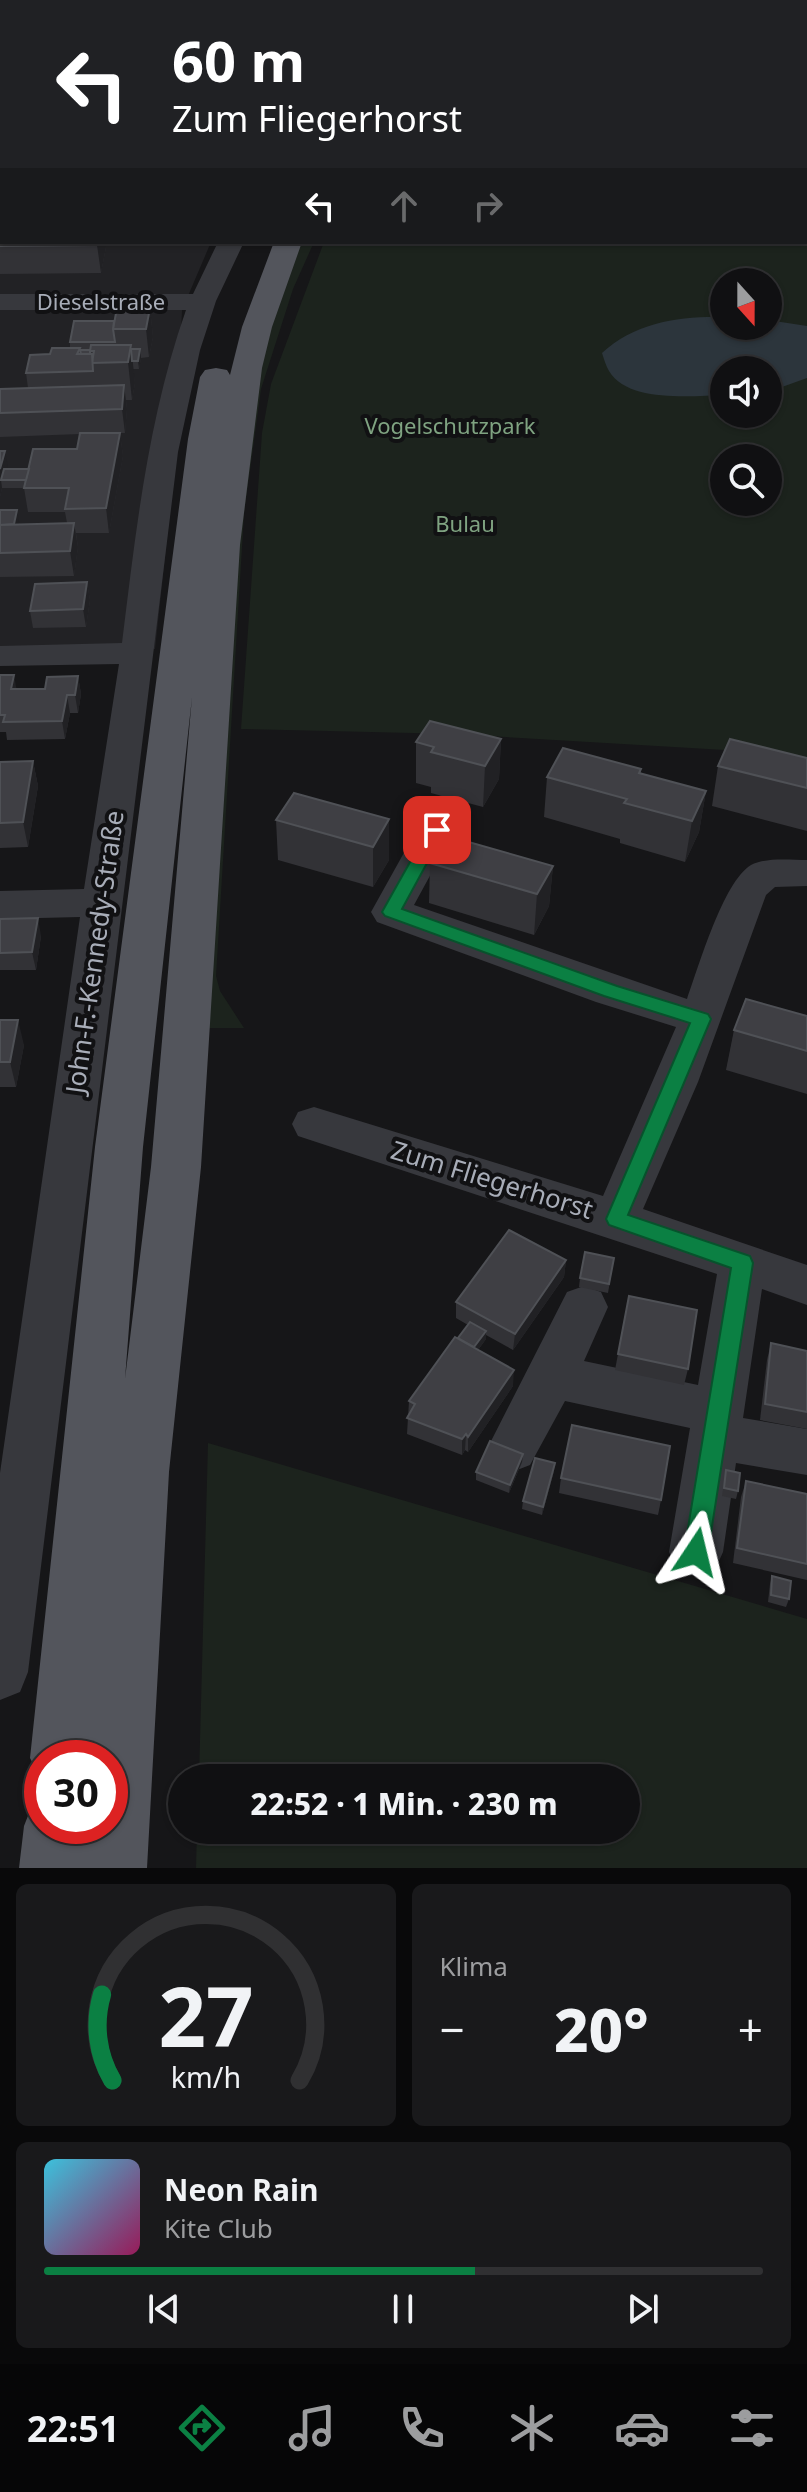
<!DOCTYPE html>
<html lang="de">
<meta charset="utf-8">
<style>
body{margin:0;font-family:"Noto Sans",sans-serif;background:#19191b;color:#f1f3f6;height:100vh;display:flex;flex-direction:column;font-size:30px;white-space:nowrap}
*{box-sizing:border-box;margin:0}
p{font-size:26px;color:#9c9d9f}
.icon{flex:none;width:44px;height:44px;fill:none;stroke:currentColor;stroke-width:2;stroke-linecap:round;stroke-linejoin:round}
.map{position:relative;height:1868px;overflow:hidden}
.details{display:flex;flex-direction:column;gap:16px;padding:16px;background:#09090a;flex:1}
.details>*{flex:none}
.guide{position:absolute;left:0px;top:0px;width:808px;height:244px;box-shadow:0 2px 6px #0004,0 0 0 2px #303032;background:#202124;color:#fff;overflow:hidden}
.needle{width:52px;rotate:159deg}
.tools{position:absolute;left:710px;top:268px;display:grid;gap:16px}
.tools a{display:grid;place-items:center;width:72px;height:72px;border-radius:50%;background:#101012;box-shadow:0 2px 6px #0004,0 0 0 2px #303032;font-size:40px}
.speed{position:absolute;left:24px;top:1740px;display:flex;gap:16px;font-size:40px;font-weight:700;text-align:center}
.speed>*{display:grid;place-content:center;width:104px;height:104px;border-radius:50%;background:#101012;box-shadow:0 2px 6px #0004,0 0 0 2px #303032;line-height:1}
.speed .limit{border:12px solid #d22;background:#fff;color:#111}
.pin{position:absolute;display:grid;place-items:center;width:68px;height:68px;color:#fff;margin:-34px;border-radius:16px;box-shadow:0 4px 12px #0006}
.me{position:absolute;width:88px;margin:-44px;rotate:10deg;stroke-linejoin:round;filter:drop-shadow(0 0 6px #0008)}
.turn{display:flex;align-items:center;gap:28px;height:168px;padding:0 40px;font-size:36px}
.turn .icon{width:104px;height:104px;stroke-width:2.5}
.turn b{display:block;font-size:56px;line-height:68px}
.lanes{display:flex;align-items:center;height:76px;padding:0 40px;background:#0003;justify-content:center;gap:40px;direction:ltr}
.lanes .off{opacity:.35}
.big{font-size:60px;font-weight:800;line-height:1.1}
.details .card{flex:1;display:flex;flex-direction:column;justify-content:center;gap:12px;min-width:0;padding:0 28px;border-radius:12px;background:#19191b}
.details .dial{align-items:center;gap:0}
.dial svg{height:208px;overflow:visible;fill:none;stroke:#303032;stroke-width:7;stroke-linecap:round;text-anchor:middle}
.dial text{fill:#f1f3f6;stroke:none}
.song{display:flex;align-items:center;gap:24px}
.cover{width:96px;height:96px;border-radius:12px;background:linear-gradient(135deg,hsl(190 70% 55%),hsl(330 70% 35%))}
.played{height:8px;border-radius:4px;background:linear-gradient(90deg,#0b8043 60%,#303032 60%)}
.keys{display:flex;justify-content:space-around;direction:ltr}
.heat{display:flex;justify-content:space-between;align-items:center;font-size:44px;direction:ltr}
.details .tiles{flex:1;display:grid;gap:16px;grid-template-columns:1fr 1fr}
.card:last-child{grid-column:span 2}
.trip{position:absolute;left:168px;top:1764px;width:472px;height:80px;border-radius:40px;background:#101012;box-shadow:0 2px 6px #0004,0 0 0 2px #303032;font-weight:800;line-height:80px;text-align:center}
.menu{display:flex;height:128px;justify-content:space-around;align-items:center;background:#060607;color:#9c9d9f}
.menu .icon{width:56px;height:56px}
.menu .selected{color:#0b8043}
.menu b{font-size:36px;color:#f1f3f6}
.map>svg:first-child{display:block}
.built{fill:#222225}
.green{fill:#1c231d;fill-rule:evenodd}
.water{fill:#2c353c}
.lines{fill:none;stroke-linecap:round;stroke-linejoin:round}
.minor{fill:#37383d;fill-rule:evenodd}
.major{fill:#53555c;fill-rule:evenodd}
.highway{stroke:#63666e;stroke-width:44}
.wall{fill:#323236}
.shaded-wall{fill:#212124}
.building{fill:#3f3f44;stroke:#4f5156;stroke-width:2}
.route{fill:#0b8043;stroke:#07532c;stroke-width:2}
.labels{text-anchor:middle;stroke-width:8;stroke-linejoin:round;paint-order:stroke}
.far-street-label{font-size:22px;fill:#a8adb8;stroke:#111113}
.far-park-label{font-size:22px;fill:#7fa381;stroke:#111113}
.street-label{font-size:26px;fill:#a8adb8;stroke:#111113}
</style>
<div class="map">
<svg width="807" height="1868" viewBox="0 0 807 1868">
<rect width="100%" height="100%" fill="#161618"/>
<polygon class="built" points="0,115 2,242 211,242 182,310 176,455 155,649 0,650"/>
<g class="green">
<path d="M 461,0 L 807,0 L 807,766 L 759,752 L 455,734 L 241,729 L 262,433 L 271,384 L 324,242 L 806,242 L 806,2 L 460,2 ZM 724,282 L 768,282 L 768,326 L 724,326 ZM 724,370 L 768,370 L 768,414 L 724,414 ZM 724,458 L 768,458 L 768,502 L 724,502 Z"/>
<polygon points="298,242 314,242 293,289 261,389 244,514 216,976 220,991 244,1028 202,1028 235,547 256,368"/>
<polygon points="208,1443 807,1619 807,1868 196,1868 197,1830 626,1830 626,1778 199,1778"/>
</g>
<path class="water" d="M 724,317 L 724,326 L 768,326 L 768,320 L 807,326 L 807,378 L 768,392 L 768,370 L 724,370 L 724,395 C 692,396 628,403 609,371 C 606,366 604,359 602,353 C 635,322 680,316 724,317 Z"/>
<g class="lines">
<g class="minor">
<polygon points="0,70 2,71 2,93 0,92"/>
<rect x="806" y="88" width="1" height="14"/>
<path d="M 218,242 L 244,242 L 216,301 L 200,350 L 178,452 L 28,1672 L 20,1692 L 0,1700 L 0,1473 L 80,917 L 0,919 L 0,891 L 84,889 L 119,664 L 0,666 L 0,646 L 122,643 C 136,530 148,418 186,310 L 0,310 L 0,294 L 193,294 Z"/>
<path d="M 449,793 L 462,797 L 468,806 L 414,905 L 687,999 C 699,966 723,882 751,865 C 767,857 790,860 807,860 L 807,886 L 775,887 L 766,895 L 698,1082 L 643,1209 L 807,1265 L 807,1305 L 762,1289 L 743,1418 L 807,1429 L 807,1475 L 736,1463 L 723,1552 L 715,1570 L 696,1577 L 677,1570 L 669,1552 L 690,1428 L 565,1401 L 530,1465 L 512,1472 L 494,1465 L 487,1449 L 567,1292 L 584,1286 L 601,1292 L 608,1307 L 584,1361 L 698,1385 L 717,1274 L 298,1136 L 292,1124 L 298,1112 L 314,1107 L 603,1196 L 676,1027 L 596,1002 L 377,922 L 371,912 L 430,806 L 436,797 Z"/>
</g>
<g class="major">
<polygon points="411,0 434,0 410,2"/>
<path d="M 274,242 L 302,242 L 272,327 L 262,368 L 240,545 L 201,1167 L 169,1472 L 147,1868 L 19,1868 L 24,1826 L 33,1803 L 42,1799 L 42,1826 L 110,1826 L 110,1758 L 42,1758 L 42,1781 L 30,1758 L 95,1147 L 188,439 L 200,377 L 205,370 L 216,368 L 227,370 L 230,375 L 242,327 ZM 192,697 L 151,1167 L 125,1379 L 143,1147 Z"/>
</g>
<polyline class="highway" points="450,2 451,0"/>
</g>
<g class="wall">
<polygon points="2,145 2,190 0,190 0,148"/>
<polygon points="2,242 107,242 101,273 0,274 0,246"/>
<polygon points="139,242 159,242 158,243 140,243"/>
<polygon points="150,308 153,337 149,357 141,358 139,369 133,369 135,383 132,400 126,400 127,409 125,433 120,433 123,456 109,533 76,533 78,547 74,576 0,577 0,510 20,524 67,523 65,512 28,512 24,488 2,488 0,497 0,451 8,469 29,469 77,449 80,434 0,437 0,389 28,388 26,373 50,354 70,348 70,342 114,321"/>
<polygon points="87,582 90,600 86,627 33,628 30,611"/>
<polygon points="0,675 16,689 45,689 78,676 81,694 78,713 70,713 65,739 7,740 6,732 0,732"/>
<polygon points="501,739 499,779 483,807 431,793 431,787 416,783 416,742"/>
<polygon points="807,758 807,831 712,806 718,766"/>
<polygon points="33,761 38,786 28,847 0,848 0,762"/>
<polygon points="641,769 641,774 706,791 699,832 685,862 620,843 620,839 544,817 547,777"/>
<polygon points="389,819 389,860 373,887 278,860 276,820"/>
<polygon points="430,863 553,866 549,906 534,935 429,903"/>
<polygon points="0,919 41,936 36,970 0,970"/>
<polygon points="807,1016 807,1094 726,1070 734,1030"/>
<polygon points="0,1020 24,1045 16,1087 0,1087"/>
<polygon points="614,1258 608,1293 579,1287 580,1278"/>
<polygon points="566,1260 564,1277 513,1350 486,1335 486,1339 478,1350 513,1386 468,1452 465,1450 462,1455 407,1434 409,1401 468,1325 456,1318 456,1302"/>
<polygon points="771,1343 807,1351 807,1429 760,1420 767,1360"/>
<polygon points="618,1354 688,1369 684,1385 615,1370"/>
<polygon points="523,1454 522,1462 509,1493 476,1480 476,1472"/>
<polygon points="726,1470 738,1491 736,1499 722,1496"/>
<polygon points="554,1471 542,1515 522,1509 523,1501"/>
<polygon points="561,1478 661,1500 658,1515 559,1493"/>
<polygon points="746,1481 807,1494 807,1580 733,1563 741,1497"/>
<polygon points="772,1576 789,1599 786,1607 768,1602 770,1584"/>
</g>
<g class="shaded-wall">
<polygon points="98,242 107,242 101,273 97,245"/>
<polygon points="150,308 153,337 149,357 146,329"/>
<polygon points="131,345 135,383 132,400 128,362"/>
<polygon points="140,349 141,358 139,369 138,361"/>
<polygon points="124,385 127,409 125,433 122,409"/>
<polygon points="120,433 123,456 109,533 106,508"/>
<polygon points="5,451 8,467 5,480 1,480 2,488 0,497 0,469"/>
<polygon points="17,510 20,527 13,532"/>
<polygon points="74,523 78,547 74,576 70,551"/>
<polygon points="87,582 90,600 86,627 83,609"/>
<polygon points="14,675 17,692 11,689"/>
<polygon points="78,676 81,694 78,713 75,695"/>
<polygon points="67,695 70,713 65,739 62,721"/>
<polygon points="501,739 499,779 483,807 485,766"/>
<polygon points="33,761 38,786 28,847 23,822"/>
<polygon points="706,791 699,832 685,862 692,821"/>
<polygon points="389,819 389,860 373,887 373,847"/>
<polygon points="553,866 549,906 534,935 537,894"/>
<polygon points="38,918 41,936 36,970 32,952"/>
<polygon points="18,1020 24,1045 16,1087 10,1062"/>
<polygon points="566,1260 564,1277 513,1350 515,1334"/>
<polygon points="486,1331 486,1339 472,1358 473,1349"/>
<polygon points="514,1370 513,1386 468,1452 468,1437"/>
<polygon points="466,1434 465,1450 462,1455 462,1439"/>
<polygon points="523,1454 522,1462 509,1493 510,1485"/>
<polygon points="555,1463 554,1471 542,1515 543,1507"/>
</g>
<g class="building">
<polygon points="20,0 35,0 36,2 6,1"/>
<polygon points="1,145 2,145 2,163 0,163"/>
<polygon points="0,220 2,220 2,242 98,242 97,245 0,246"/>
<polygon points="117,308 150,308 146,329 113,329"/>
<polygon points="74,321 114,321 113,329 115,342 70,342"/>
<polygon points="91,345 131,345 128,362 92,363 94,351 90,351"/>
<polygon points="52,348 80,348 77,354 92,354 93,371 26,373 30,355 50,354"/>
<polygon points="131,349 140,349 138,361 132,361"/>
<polygon points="80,350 90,350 90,354 81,354"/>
<polygon points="124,385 122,409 0,413 0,389"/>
<polygon points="80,433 120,433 106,508 65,509 69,488 24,488 33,449 77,449"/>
<polygon points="0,451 5,451 0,469"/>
<polygon points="4,469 29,469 26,480 1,480"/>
<polygon points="0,510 17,510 14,524 0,525"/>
<polygon points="74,523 70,551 0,553 0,525"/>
<polygon points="87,582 83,609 30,611 35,584"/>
<polygon points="0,675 14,675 11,689 45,689 47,677 78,676 75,695 67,695 62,721 3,722 5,715 0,715"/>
<polygon points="430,721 501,739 485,766 431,752 434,747 416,742"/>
<polygon points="730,739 807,758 807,788 718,766"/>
<polygon points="563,748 641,769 639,773 706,791 692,821 624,803 627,799 547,777"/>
<polygon points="33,761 23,822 0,823 0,762"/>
<polygon points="294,793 389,819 373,847 276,820"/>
<polygon points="444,835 553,866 537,894 430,863"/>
<polygon points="38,918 32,952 0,953 0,919"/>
<polygon points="746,999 807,1016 807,1051 734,1030"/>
<polygon points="0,1020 18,1020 10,1062 0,1062"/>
<polygon points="509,1230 566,1260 515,1334 456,1302"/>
<polygon points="585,1252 614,1258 609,1284 580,1278"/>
<polygon points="629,1296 697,1310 688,1369 618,1354"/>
<polygon points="470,1322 486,1331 474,1347 458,1338"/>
<polygon points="455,1337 514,1370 468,1437 466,1434 462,1439 407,1418 415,1404 409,1401"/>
<polygon points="771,1343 807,1351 807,1412 765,1404"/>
<polygon points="572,1425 670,1446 661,1500 561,1478"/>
<polygon points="490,1441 523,1454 510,1485 476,1472"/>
<polygon points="535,1458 555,1463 543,1507 523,1501"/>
<polygon points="726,1470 740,1473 738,1491 724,1488"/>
<polygon points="746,1481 807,1494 807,1564 737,1548"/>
<polygon points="772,1576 791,1581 789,1599 771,1595"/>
</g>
<polygon class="route" points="437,824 445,830 402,909 617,986 708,1014 711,1019 628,1215 750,1256 753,1263 708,1552 705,1560 696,1563 688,1560 684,1552 731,1268 609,1225 606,1219 690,1023 604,996 385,916 382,912 428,830"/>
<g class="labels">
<g class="far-street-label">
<text x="101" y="310">Dieselstraße</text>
</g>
<g class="far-park-label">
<text x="450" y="434">Vogelschutzpark</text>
<text x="465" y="532">Bulau</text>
</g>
<g class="street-label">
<text transform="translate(95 952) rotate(-82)" y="9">John-F.-Kennedy-Straße</text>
<text transform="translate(492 1180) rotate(17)" y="9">Zum Fliegerhorst</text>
</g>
</g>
</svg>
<div class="tools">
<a><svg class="needle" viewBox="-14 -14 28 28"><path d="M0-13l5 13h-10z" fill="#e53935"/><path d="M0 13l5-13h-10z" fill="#9c9d9f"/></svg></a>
<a><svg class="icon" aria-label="sound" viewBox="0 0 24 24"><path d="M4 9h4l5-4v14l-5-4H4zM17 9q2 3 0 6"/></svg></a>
<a><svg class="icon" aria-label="search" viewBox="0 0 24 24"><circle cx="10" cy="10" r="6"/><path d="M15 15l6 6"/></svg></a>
</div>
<div class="speed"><div class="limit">30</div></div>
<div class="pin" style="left:437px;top:830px;background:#d93025"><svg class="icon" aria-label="arrive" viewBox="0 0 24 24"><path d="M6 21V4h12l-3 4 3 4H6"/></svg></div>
<svg class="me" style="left:696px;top:1552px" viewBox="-20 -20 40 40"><path d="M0-17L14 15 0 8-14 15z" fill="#0b8043" stroke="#fff" stroke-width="4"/></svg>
<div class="trip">22:52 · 1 Min. · 230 m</div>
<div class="guide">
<div class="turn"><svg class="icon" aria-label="left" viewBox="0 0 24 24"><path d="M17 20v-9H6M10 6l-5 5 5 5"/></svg><div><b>60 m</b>Zum Fliegerhorst</div></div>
<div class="lanes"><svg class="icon" aria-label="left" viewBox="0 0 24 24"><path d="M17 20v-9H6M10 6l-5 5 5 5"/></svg><svg class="icon off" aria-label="ahead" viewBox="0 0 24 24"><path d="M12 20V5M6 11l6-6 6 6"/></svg><svg class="icon off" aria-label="right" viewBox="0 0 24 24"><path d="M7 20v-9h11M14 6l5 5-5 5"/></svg></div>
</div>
</div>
<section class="details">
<div class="tiles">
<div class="card dial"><svg viewBox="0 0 100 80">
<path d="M14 69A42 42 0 1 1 86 69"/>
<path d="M14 69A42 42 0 0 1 10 36" stroke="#0b8043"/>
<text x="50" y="56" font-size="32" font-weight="700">27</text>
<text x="50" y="72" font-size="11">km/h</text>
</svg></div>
<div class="card"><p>Klima</p>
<div class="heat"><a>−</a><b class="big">20°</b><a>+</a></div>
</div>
<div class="card">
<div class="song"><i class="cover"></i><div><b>Neon Rain</b><p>Kite Club</p></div></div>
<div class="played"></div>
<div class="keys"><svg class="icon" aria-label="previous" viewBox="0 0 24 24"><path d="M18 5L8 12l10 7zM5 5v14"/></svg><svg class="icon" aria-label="pause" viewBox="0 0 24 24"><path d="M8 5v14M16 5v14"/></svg><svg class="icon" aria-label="next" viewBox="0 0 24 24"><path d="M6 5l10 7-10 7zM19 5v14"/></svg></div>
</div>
</div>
</section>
<nav class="menu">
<b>22:51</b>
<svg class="icon selected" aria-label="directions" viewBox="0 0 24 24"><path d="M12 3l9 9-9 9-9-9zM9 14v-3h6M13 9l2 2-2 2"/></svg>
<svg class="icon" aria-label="music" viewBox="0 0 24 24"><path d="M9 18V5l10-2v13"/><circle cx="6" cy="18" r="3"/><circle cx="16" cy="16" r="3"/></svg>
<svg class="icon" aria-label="phone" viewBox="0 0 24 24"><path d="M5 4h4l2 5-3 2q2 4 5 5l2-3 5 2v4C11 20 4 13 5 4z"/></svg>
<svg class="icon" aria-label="climate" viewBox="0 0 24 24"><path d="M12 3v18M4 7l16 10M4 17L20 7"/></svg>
<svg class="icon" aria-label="car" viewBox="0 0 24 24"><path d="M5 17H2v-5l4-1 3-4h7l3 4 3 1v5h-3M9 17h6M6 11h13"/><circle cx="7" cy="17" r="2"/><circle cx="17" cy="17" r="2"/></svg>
<svg class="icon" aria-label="filters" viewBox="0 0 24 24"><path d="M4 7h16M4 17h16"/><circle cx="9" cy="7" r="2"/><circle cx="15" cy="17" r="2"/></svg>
</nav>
